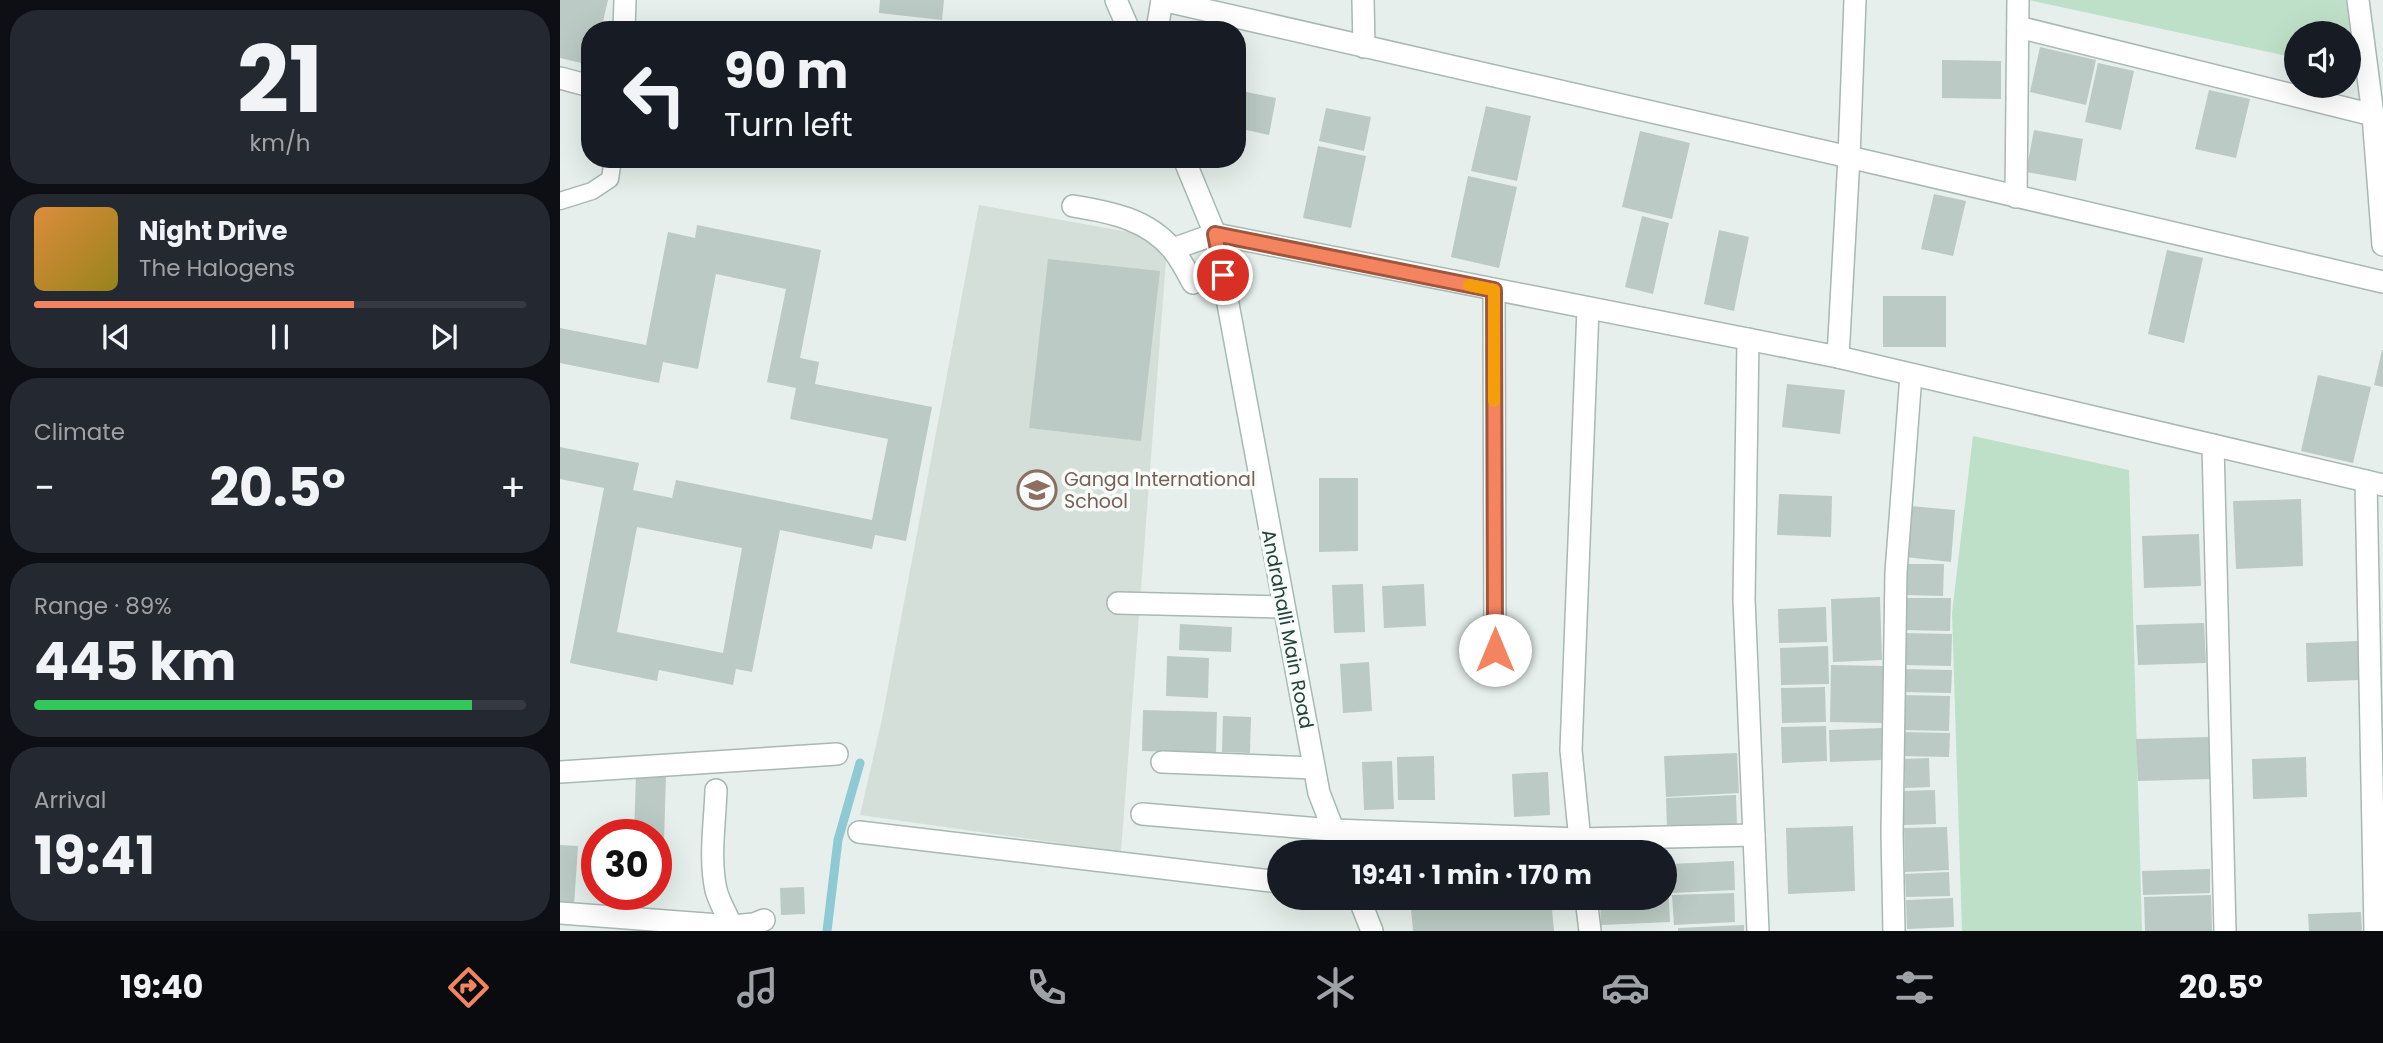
<!DOCTYPE html>
<meta charset="utf-8">
<style>
body{margin:0;font-family:Poppins,sans-serif;background:#242831;color:#f1f3f6;height:100vh;display:flex;flex-direction:column;font-size:26px;white-space:nowrap}
*{box-sizing:border-box;margin:0}
p{font-size:23px;color:#9ea1a6}
.icon{flex:none;width:38px;height:38px;fill:none;stroke:currentColor;stroke-width:2;stroke-linecap:round;stroke-linejoin:round}
.map{position:relative;flex:1;overflow:hidden}
.drawer{display:flex;flex-direction:column;gap:10px;padding:10px;background:#0d0f14;width:560px}
.drawer>*{flex:none}
.guide{position:absolute;left:21px;top:21px;width:665px;height:147px;border-radius:28px;box-shadow:0 7px 28px #0002;background:#171b24;color:#f1f3f6;overflow:hidden}
.tools{position:absolute;left:1724px;top:21px;display:grid;gap:14px}
.tools a{display:grid;place-items:center;width:77px;height:77px;border-radius:50%;background:#171b24;box-shadow:0 7px 28px #0002;font-size:35px}
.speed{position:absolute;left:21px;top:819px;display:flex;gap:14px;font-size:35px;font-weight:700;text-align:center}
.speed>*{display:grid;place-content:center;width:91px;height:91px;border-radius:50%;background:#171b24;box-shadow:0 7px 28px #0002;line-height:1}
.speed .limit{border:10px solid #d22;background:#fff;color:#111}
.pin{position:absolute;display:grid;place-items:center;width:60px;height:60px;color:#fff;margin:-30px;border:4px solid #fff;border-radius:50%;box-shadow:0 2px 7px #0007}
.me{position:absolute;width:77px;margin:-38px;rotate:0deg;stroke-linejoin:round;filter:drop-shadow(0 0 5px #0008)}
.turn{display:flex;align-items:center;gap:24px;height:147px;padding:0 28px;font-size:32px}
.turn .icon{width:91px;height:91px;stroke-width:2.5}
.turn b{display:block;font-size:49px;line-height:60px}
.big{font-size:52px;font-weight:700;line-height:1.1}
.drawer .card{flex:1;display:flex;flex-direction:column;justify-content:center;gap:10px;min-width:0;padding:0 24px;border-radius:28px;background:#242831}
.drawer .dial{align-items:center;gap:0}
.dial b{font-size:91px;line-height:1}
.song{display:flex;align-items:center;gap:21px}
.cover{width:84px;height:84px;border-radius:10px;background:linear-gradient(135deg,hsl(30 70% 55%),hsl(50 70% 35%))}
.played{height:7px;border-radius:4px;background:linear-gradient(90deg,#f4845f 65%,#363941 65%)}
.keys{display:flex;justify-content:space-around;direction:ltr}
.heat{display:flex;justify-content:space-between;align-items:center;font-size:38px;direction:ltr}
.charge{height:10px;border-radius:5px;background:linear-gradient(90deg,#34c759 89%,#363941 0)}
.trip{position:absolute;left:707px;top:840px;width:410px;height:70px;border-radius:35px;background:#171b24;box-shadow:0 7px 28px #0002;font-weight:700;line-height:70px;text-align:center}
.dock{display:flex;height:112px;justify-content:space-around;align-items:center;background:#090b0e;color:#9ea1a6}
.dock .icon{width:49px;height:49px}
.dock .selected{color:#f4845f}
.dock b{font-size:32px;color:#f1f3f6}
main{display:flex;flex:1;min-height:0}
.map>svg:first-child{display:block}
.built{fill:#d4dfda}
.green{fill:#bfe0c8}
.lines{fill:none;stroke-linecap:round;stroke-linejoin:round}
.stream{stroke:#8ec9d4;stroke-width:9}
.building{fill:#bbcac4;fill-rule:evenodd}
.lane-casing{stroke:#a8b8b2;stroke-width:19}
.street-casing{stroke:#a8b8b2;stroke-width:24}
.secondary-casing{stroke:#a4bbb3;stroke-width:24}
.lane{stroke:#fff;stroke-width:16}
.street{stroke:#fff;stroke-width:21}
.secondary{stroke:#fff;stroke-width:21}
.route-casing{stroke:#9f563e;stroke-width:18}
.route{stroke:#f4845f;stroke-width:12}
.slow{stroke:#f59e0b;stroke-width:12}
.labels{text-anchor:middle;stroke-width:7;stroke-linejoin:round;paint-order:stroke}
.education-label{font-size:19px;fill:#785e54;stroke:#f7fbf9;text-anchor:start}
.street-label{font-size:19px;fill:#24423a;stroke:#f7fbf9}
</style>
<main>
<section class="drawer">
<div class="card dial"><b>21</b><p>km/h</p></div>
<div class="card">
<div class="song"><i class="cover"></i><div><b>Night Drive</b><p>The Halogens</p></div></div>
<div class="played"></div>
<div class="keys"><svg class="icon" aria-label="previous" viewBox="0 0 24 24"><path d="M18 5L8 12l10 7zM5 5v14"/></svg><svg class="icon" aria-label="pause" viewBox="0 0 24 24"><path d="M8 5v14M16 5v14"/></svg><svg class="icon" aria-label="next" viewBox="0 0 24 24"><path d="M6 5l10 7-10 7zM19 5v14"/></svg></div>
</div>
<div class="card"><p>Climate</p>
<div class="heat"><a>−</a><b class="big">20.5°</b><a>+</a></div>
</div>
<div class="card"><p>Range · 89%</p><b class="big">445 km</b><div class="charge"></div></div>
<div class="card"><p>Arrival</p><b class="big">19:41</b></div>
</section>
<div class="map">
<svg width="1823" height="931" viewBox="0 0 1823 931">
<rect width="100%" height="100%" fill="#e6efeb"/>
<polygon class="built" points="419,205 585,235 606,260 561,852 300,815 322,719"/>
<g class="green">
<polygon points="1469,0 1786,0 1795,71 1789,69 1788,33 1736,33 1736,58"/>
<polygon points="1413,436 1569,470 1582,931 1402,931 1392,613"/>
</g>
<g class="lines">
<polyline class="stream" points="267,931 278,840 300,763"/>
</g>
<g class="building">
<polygon points="0,0 48,0 41,30 30,30 30,65 0,58"/>
<polygon points="320,0 384,0 382,20 319,13"/>
<polygon points="1480,47 1536,60 1526,105 1470,92"/>
<polygon points="1382,60 1441,61 1441,99 1382,98"/>
<polygon points="1538,63 1574,71 1561,130 1525,122"/>
<polygon points="677,90 716,98 709,135 677,128"/>
<polygon points="1649,90 1690,99 1676,158 1635,149"/>
<polygon points="926,106 971,116 957,181 911,171"/>
<polygon points="766,108 811,117 804,151 759,141"/>
<polygon points="1474,130 1523,139 1516,181 1466,172"/>
<polygon points="1080,131 1130,143 1112,219 1062,207"/>
<polygon points="758,146 806,156 791,228 743,218"/>
<polygon points="908,176 957,187 939,268 891,257"/>
<polygon points="1374,194 1406,201 1393,256 1361,249"/>
<polygon points="1082,216 1109,223 1093,294 1065,287"/>
<path d="M 137,225 L 261,250 L 240,358 L 259,362 L 255,384 L 372,407 L 346,541 L 315,535 L 312,549 L 220,530 L 192,672 L 176,669 L 173,685 L 99,670 L 97,681 L 10,663 L 44,488 L 0,479 L 0,447 L 79,463 L 73,490 L 112,498 L 116,480 L 312,520 L 328,439 L 230,419 L 236,388 L 207,382 L 226,289 L 156,274 L 138,369 L 103,362 L 99,383 L 0,363 L 0,328 L 86,345 L 108,232 L 135,238 ZM 77,527 L 182,548 L 163,653 L 57,632 Z"/>
<polygon points="1159,230 1189,237 1174,311 1144,304"/>
<polygon points="1607,250 1643,258 1624,343 1588,334"/>
<polygon points="488,259 600,271 581,441 469,428"/>
<rect x="1323" y="296" width="63" height="51"/>
<polygon points="1822,350 1823,350 1823,387 1814,385"/>
<polygon points="1758,375 1811,387 1793,463 1741,451"/>
<polygon points="1227,384 1285,390 1280,434 1222,427"/>
<polygon points="759,478 798,478 798,551 759,552"/>
<polygon points="1219,494 1272,496 1271,537 1217,535"/>
<polygon points="1741,499 1743,566 1676,569 1673,501"/>
<polygon points="1350,506 1395,510 1391,562 1345,557"/>
<polygon points="1639,534 1641,586 1584,588 1582,536"/>
<polygon points="1346,564 1384,564 1383,596 1346,595"/>
<polygon points="803,584 805,632 774,633 772,585"/>
<polygon points="864,584 866,626 824,628 822,586"/>
<polygon points="1320,597 1322,660 1273,662 1271,599"/>
<polygon points="1343,598 1391,598 1390,631 1343,630"/>
<polygon points="1266,607 1267,642 1219,643 1218,609"/>
<polygon points="1644,623 1646,663 1578,665 1576,625"/>
<polygon points="620,624 672,627 671,652 619,650"/>
<polygon points="1343,633 1392,634 1391,666 1343,665"/>
<polygon points="1799,641 1800,680 1747,682 1746,643"/>
<polygon points="1268,646 1269,684 1221,685 1220,648"/>
<polygon points="607,656 649,658 648,698 606,696"/>
<polygon points="809,662 812,711 783,713 780,664"/>
<polygon points="1271,665 1324,666 1322,723 1270,722"/>
<polygon points="1341,669 1392,670 1391,693 1341,692"/>
<polygon points="1265,687 1266,722 1222,723 1221,688"/>
<polygon points="1341,695 1390,696 1389,731 1340,730"/>
<polygon points="583,710 657,712 656,753 582,751"/>
<polygon points="663,716 691,717 690,753 662,752"/>
<polygon points="1266,726 1267,761 1222,763 1221,727"/>
<polygon points="1322,728 1324,760 1270,762 1269,730"/>
<polygon points="1341,732 1390,733 1389,757 1341,756"/>
<polygon points="1650,737 1651,779 1578,781 1576,739"/>
<polygon points="1177,753 1179,793 1106,797 1104,756"/>
<polygon points="874,756 875,800 838,800 837,757"/>
<polygon points="1746,757 1747,797 1693,799 1692,759"/>
<polygon points="1369,758 1370,787 1345,788 1344,759"/>
<polygon points="832,761 834,809 804,810 802,762"/>
<polygon points="988,772 990,815 954,817 952,774"/>
<polygon points="76,774 106,775 104,842 96,842 96,835 74,835"/>
<polygon points="1375,790 1376,824 1344,825 1342,791"/>
<polygon points="1176,795 1177,827 1107,829 1106,798"/>
<polygon points="1293,826 1295,891 1228,894 1226,828"/>
<polygon points="1387,827 1389,870 1345,872 1344,828"/>
<polygon points="930,840 992,845 991,852 929,852"/>
<polygon points="829,841 891,848 891,852 828,852"/>
<polygon points="0,845 18,846 14,906 0,905"/>
<polygon points="1174,861 1175,890 1112,893 1111,864"/>
<polygon points="1650,869 1650,893 1583,895 1582,871"/>
<polygon points="1389,872 1390,896 1346,897 1345,874"/>
<polygon points="1108,880 1110,922 1041,925 1040,898 1104,898 1104,881"/>
<polygon points="244,887 245,914 221,915 220,888"/>
<polygon points="1174,893 1175,922 1114,925 1112,895"/>
<polygon points="1651,895 1652,931 1585,931 1584,897"/>
<polygon points="976,898 991,898 994,931 853,931 851,909"/>
<polygon points="1393,898 1394,927 1347,929 1346,900"/>
<polygon points="1801,912 1802,931 1749,931 1748,914"/>
<polygon points="1184,925 1184,931 1118,931 1118,928"/>
</g>
<g class="lines">
<g class="lane-casing">
<polyline id="lane" points="0,201 32,191 50,179 53,159"/>
</g>
<g class="street-casing">
<g id="street">
<polyline points="602,0 1289,157 1823,282"/>
<polyline points="803,0 804,47"/>
<polyline points="1798,0 1813,115 1823,245"/>
<polyline points="1458,27 1813,115"/>
<polyline points="64,30 65,0"/>
<polyline points="597,30 602,0"/>
<polyline points="0,78 30,86"/>
<polyline points="1456,197 1458,0"/>
<path d="M 513,206 C 550,212 588,219 613,250 C 621,260 627,272 633,283"/>
<polyline points="613,249 655,234 1278,357 1823,485"/>
<polyline points="934,290 935,650"/>
<polyline points="1188,339 1184,599 1198,931"/>
<polyline points="1278,357 1289,157 1295,0"/>
<polyline points="1653,445 1665,931"/>
<polyline points="1806,481 1815,931"/>
<polyline points="558,603 724,607"/>
<polyline points="602,762 754,768"/>
<polyline points="0,772 277,754"/>
<path d="M 156,790 C 155,822 149,858 156,890 C 160,905 169,917 173,931"/>
<polyline points="582,814 773,830 1020,839 1194,835"/>
<polyline points="299,832 719,882"/>
<polyline points="1021,851 1011,750 1028,308"/>
<polyline points="1026,898 1030,931"/>
<polyline points="0,913 172,926 194,924 204,920"/>
<polyline points="1334,931 1332,833 1336,572 1351,375"/>
</g>
</g>
<g class="secondary-casing">
<g id="secondary">
<polyline points="556,0 569,30"/>
<polyline points="624,159 655,234 759,793 782,852"/>
<polyline points="799,898 812,931"/>
</g>
</g>
<use href="#lane" class="lane"/>
<use href="#street" class="street"/>
<use href="#secondary" class="secondary"/>
</g>
<g class="lines">
<g class="route-casing">
<polyline id="route" points="663,275 655,234 934,290 935,650"/>
</g>
<use href="#route" class="route"/>
<polyline class="slow" points="909,285 934,290 934,401"/>
</g>
<defs>
<g id="school-ring" transform="scale(2.0125)"><circle r="9.5" fill="#f7fbf9" stroke="#8d6e63" stroke-width="1.5"/><path d="M0-5L7-2L0 1L-7-2ZM-4 1L0 2.5L4 1V4Q0 6-4 4Z" fill="#8d6e63"/></g>
</defs>
<g fill-rule="evenodd">
<use href="#school-ring" x="477" y="490"/>
</g>
<g class="labels">
<g class="education-label">
<text x="504" y="486">Ganga International<tspan x="504" dy="22">School</tspan></text>
</g>
<g class="street-label">
<text transform="translate(728 629) rotate(79)" y="7">Andrahalli Main Road</text>
</g>
</g>
</svg>
<div class="tools">
<a><svg class="icon" aria-label="sound" viewBox="0 0 24 24"><path d="M4 9h4l5-4v14l-5-4H4zM17 9q2 3 0 6"/></svg></a>
</div>
<div class="speed"><div class="limit">30</div></div>
<div class="pin" style="left:663px;top:275px;background:#d93025"><svg class="icon" aria-label="arrive" viewBox="0 0 24 24"><path d="M6 21V4h12l-3 4 3 4H6"/></svg></div>
<svg class="me" style="left:935px;top:650px" viewBox="-20 -20 40 40"><circle r="19" fill="#fff"/><path d="M0-13L10 11 0 6-10 11z" fill="#f4845f"/></svg>
<div class="trip">19:41 · 1 min · 170 m</div>
<div class="guide">
<div class="turn"><svg class="icon" aria-label="left" viewBox="0 0 24 24"><path d="M17 20v-9H6M10 6l-5 5 5 5"/></svg><div><b>90 m</b>Turn left</div></div>
</div>
</div>
</main>
<nav class="dock">
<b>19:40</b>
<svg class="icon selected" aria-label="directions" viewBox="0 0 24 24"><path d="M12 3l9 9-9 9-9-9zM9 14v-3h6M13 9l2 2-2 2"/></svg>
<svg class="icon" aria-label="music" viewBox="0 0 24 24"><path d="M9 18V5l10-2v13"/><circle cx="6" cy="18" r="3"/><circle cx="16" cy="16" r="3"/></svg>
<svg class="icon" aria-label="phone" viewBox="0 0 24 24"><path d="M5 4h4l2 5-3 2q2 4 5 5l2-3 5 2v4C11 20 4 13 5 4z"/></svg>
<svg class="icon" aria-label="climate" viewBox="0 0 24 24"><path d="M12 3v18M4 7l16 10M4 17L20 7"/></svg>
<svg class="icon" aria-label="car" viewBox="0 0 24 24"><path d="M5 17H2v-5l4-1 3-4h7l3 4 3 1v5h-3M9 17h6M6 11h13"/><circle cx="7" cy="17" r="2"/><circle cx="17" cy="17" r="2"/></svg>
<svg class="icon" aria-label="filters" viewBox="0 0 24 24"><path d="M4 7h16M4 17h16"/><circle cx="9" cy="7" r="2"/><circle cx="15" cy="17" r="2"/></svg>
<b>20.5°</b>
</nav>
